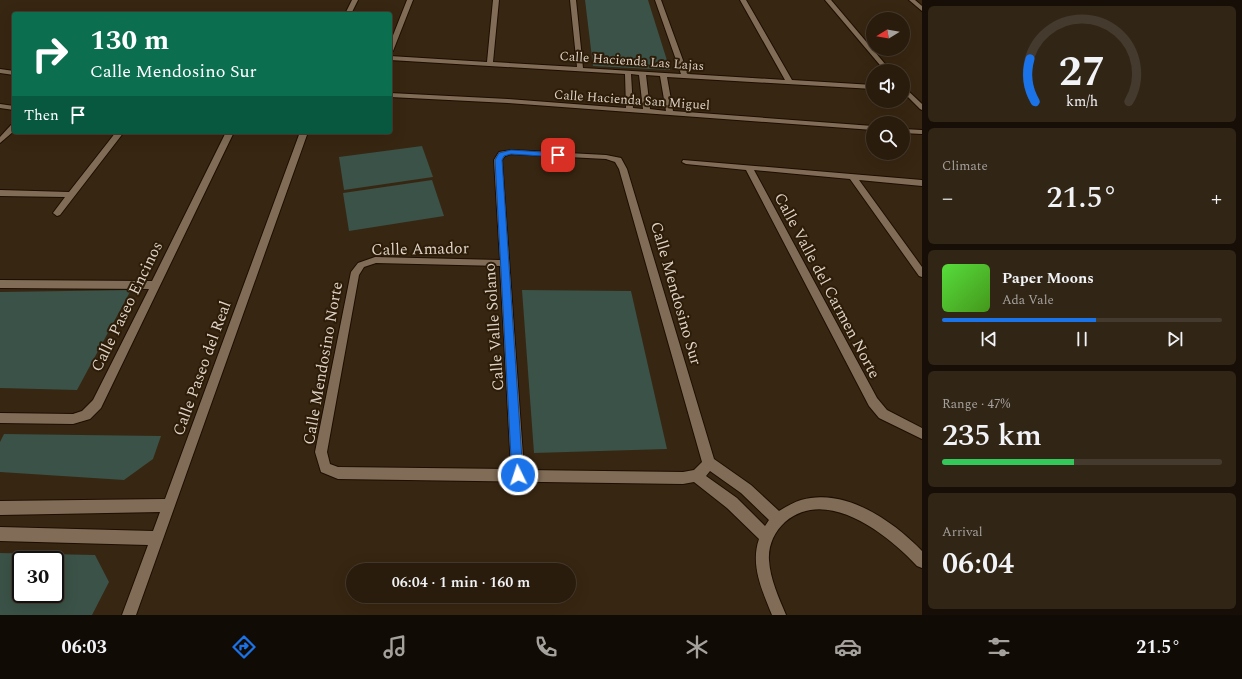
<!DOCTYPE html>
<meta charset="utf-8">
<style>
body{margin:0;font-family:Spectral,serif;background:#312516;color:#f1f3f6;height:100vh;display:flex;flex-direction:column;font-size:15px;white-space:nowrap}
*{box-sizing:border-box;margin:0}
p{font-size:13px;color:#a5a19d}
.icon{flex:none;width:22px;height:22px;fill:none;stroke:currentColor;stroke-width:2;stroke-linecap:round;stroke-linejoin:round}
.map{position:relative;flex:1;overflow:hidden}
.panel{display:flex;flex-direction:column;gap:6px;padding:6px;background:#170f07;width:320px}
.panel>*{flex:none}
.banner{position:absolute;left:12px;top:12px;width:380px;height:122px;border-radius:4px;box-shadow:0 4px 16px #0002,0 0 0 1px #453a2e;background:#0b6e4f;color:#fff;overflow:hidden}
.needle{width:26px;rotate:259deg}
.fabs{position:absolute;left:866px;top:12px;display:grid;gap:8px}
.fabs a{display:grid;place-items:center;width:44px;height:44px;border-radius:50%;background:#291c0d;box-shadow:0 4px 16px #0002,0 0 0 1px #453a2e;font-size:20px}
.speed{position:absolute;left:12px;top:551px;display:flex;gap:8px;font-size:20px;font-weight:700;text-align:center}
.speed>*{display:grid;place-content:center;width:52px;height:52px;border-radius:50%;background:#291c0d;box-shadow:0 4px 16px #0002,0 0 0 1px #453a2e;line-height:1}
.speed .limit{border:2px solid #111;border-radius:6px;background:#fff;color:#111}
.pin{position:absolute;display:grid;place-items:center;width:34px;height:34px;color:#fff;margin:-17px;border-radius:8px;box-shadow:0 2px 6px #0006}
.me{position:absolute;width:44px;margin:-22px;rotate:356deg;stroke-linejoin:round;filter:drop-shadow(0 0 3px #0008)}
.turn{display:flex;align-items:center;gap:14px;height:84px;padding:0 12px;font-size:18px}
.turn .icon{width:52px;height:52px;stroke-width:2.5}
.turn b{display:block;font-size:28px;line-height:34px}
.then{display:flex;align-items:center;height:38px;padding:0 12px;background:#0003;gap:8px;font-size:15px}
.big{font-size:30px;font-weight:600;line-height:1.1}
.panel .widget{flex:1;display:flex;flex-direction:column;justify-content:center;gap:6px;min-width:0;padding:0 14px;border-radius:6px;background:#312516}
.panel .dial{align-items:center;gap:0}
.dial svg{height:104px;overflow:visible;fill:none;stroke:#453a2e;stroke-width:7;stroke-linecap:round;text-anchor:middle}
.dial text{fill:#f1f3f6;stroke:none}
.song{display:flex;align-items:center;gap:12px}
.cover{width:48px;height:48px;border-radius:6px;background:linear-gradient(135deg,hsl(110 70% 55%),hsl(100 70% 35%))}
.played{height:4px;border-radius:2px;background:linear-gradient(90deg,#1a73e8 55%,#453a2e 55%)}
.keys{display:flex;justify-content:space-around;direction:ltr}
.heat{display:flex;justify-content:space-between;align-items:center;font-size:22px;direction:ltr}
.charge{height:6px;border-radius:3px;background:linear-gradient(90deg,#34c759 47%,#453a2e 0)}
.trip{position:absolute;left:346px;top:563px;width:230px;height:40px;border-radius:20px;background:#291c0d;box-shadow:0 4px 16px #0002,0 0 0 1px #453a2e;font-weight:600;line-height:40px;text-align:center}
.tab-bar{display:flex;height:64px;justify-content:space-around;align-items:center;background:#100b05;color:#a5a19d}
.tab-bar .icon{width:28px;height:28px}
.tab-bar .on{color:#1a73e8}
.tab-bar b{font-size:18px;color:#f1f3f6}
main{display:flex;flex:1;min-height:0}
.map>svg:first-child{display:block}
.green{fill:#3a5247;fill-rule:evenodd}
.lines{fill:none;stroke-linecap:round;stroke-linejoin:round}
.minor-casing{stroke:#1e0e00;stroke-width:2}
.minor{fill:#816d57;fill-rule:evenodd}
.route{fill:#1a73e8;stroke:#114b97}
.labels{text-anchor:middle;stroke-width:4;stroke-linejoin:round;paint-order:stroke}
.far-street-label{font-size:13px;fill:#ded3c6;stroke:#2c1c08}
.street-label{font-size:16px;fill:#ded3c6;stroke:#2c1c08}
</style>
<main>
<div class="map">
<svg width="922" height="615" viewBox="0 0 922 615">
<rect width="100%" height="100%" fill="#372611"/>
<g class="green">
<polygon points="585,0 648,0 670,70 593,66"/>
<polygon points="422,146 433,177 344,190 339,157"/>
<polygon points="432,180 444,216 349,231 343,193"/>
<polygon points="131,290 77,390 0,388 0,292"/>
<polygon points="522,290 631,291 667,449 534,453"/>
<polygon points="4,434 161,436 153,459 124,480 0,472 0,442"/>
<path d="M 0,553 L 95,555 L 109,582 L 92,615 L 0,615 ZM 21,560 L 55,560 L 55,594 L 21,594 Z"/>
</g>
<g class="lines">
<g class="minor-casing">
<g id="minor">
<polygon points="352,0 358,0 351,14 345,14"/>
<polygon points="407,0 413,0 393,51 390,53 390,43"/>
<path d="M 493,0 L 499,0 L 493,62 L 577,67 L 570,0 L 576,0 L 583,68 L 681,74 L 655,0 L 661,0 L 688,74 L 785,80 L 740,0 L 746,0 L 792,80 L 873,85 L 873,89 L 667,77 L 673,111 L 873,126 L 873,130 L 508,103 L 390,97 L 390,93 L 508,99 L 626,108 L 625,74 L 390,60 L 390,56 L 487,62 ZM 631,74 L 639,75 L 643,109 L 633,108 ZM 646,75 L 660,76 L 666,111 L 650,109 Z"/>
<polygon points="825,0 831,0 891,71 885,71"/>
<polygon points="909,0 915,0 922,6 922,11"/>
<polygon points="0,69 14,71 14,75 0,73"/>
<polygon points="903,86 922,104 922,110 920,109 903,92"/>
<polygon points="0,104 14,106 14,110 0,108"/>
<polygon points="11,125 14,125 14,131 0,143 0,137"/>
<polygon points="903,129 922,130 922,134 903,133"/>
<polygon points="116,132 124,132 60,215 57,216 53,213 65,197 0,196 0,190 69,192"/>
<polygon points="226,132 234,132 101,408 90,419 73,424 0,423 0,413 73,414 82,411 93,400 149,289 0,288 0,280 152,281"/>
<polygon points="300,132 308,132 136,615 122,615 148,545 0,541 0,527 153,531 160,512 0,515 0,501 165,499"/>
<path d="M 511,150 L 606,155 L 621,158 L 627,169 L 714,459 L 751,485 L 779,511 C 786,507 794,502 801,500 C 845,487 893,521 922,551 L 922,568 L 917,566 C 888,535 827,486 785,522 C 774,532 768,546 769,560 C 770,579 779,598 786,615 L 772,615 C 762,590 750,565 759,539 L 727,508 L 694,482 L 683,484 L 338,479 L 321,472 L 315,452 L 351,272 L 358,263 L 375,257 L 500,260 L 494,160 L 499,152 ZM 511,154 L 606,159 L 615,162 L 619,169 L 702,462 L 694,470 L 683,472 L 524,470 L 502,160 L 505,156 ZM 376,263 L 500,266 L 511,469 L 338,467 L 330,464 L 327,452 L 359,275 L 364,267 ZM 710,471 L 741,493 L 769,520 L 765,526 L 737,498 L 706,476 Z"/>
<polygon points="683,160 922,180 922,186 859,180 922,267 922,277 919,276 850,179 754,170 877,398 887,410 922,428 922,439 879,418 869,406 746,170 686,164 682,162"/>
</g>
</g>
<use href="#minor" class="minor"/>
</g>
<polygon class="route" points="511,150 558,153 562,155 558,157 511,154 504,156 502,160 523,475 522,479 518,481 514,479 512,475 495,160 499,153"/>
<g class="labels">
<g class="far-street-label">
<text transform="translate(632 60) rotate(4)" y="5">Calle Hacienda Las Lajas</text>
<text transform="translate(632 99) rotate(4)" y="5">Calle Hacienda San Miguel</text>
</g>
<g class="street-label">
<text transform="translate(420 248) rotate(-1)" y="6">Calle Amador</text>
<text transform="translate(828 285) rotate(62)" y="6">Calle Valle del Carmen Norte</text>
<text transform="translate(677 293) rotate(74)" y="6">Calle Mendosino Sur</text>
<text transform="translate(126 306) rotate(-64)" y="6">Calle Paseo Encinos</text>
<text transform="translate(493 327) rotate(-94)" y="6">Calle Valle Solano</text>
<text transform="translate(322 363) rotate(-80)" y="6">Calle Mendosino Norte</text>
<text transform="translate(201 368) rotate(-70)" y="6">Calle Paseo del Real</text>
</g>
</g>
</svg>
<div class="fabs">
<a><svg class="needle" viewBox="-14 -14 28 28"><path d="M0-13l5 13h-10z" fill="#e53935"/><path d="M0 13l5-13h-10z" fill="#a5a19d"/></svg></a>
<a><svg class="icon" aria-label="sound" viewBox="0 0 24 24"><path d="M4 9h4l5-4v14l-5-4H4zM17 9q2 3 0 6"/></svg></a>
<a><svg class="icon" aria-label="search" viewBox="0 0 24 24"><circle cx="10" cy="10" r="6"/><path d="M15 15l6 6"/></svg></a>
</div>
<div class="speed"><div class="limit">30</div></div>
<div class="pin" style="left:558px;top:155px;background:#d93025"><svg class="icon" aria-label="arrive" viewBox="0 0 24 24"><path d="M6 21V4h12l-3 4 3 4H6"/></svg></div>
<svg class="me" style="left:518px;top:475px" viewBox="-20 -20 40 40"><circle r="17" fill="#1a73e8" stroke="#fff" stroke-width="3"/><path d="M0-11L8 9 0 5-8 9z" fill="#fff"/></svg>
<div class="trip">06:04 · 1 min · 160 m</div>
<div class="banner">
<div class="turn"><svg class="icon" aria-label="right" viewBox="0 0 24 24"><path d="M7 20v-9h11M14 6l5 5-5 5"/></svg><div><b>130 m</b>Calle Mendosino Sur</div></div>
<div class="then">Then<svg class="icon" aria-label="arrive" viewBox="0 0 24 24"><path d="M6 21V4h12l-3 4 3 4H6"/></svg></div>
</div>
</div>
<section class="panel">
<div class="widget dial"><svg viewBox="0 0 100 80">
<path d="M14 69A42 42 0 1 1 86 69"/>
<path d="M14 69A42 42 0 0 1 10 36" stroke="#1a73e8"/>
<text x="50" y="56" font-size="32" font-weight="700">27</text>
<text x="50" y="72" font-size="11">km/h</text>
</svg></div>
<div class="widget"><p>Climate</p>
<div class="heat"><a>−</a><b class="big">21.5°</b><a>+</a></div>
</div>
<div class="widget">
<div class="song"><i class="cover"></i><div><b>Paper Moons</b><p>Ada Vale</p></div></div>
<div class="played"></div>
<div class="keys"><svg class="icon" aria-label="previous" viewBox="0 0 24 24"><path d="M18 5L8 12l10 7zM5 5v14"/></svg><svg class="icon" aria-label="pause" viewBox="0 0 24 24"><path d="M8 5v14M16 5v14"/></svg><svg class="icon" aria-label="next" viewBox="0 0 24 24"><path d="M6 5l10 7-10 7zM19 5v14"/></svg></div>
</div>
<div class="widget"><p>Range · 47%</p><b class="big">235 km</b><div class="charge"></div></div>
<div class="widget"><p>Arrival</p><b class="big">06:04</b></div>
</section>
</main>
<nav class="tab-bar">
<b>06:03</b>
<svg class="icon on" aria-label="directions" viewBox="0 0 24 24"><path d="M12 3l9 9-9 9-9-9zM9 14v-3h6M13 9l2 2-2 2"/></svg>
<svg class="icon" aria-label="music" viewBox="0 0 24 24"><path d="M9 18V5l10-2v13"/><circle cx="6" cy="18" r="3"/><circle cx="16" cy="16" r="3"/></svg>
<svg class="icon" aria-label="phone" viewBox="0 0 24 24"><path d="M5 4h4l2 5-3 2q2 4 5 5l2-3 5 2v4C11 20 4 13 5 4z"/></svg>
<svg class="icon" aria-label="climate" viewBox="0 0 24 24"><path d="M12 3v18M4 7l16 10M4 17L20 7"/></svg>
<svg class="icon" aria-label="car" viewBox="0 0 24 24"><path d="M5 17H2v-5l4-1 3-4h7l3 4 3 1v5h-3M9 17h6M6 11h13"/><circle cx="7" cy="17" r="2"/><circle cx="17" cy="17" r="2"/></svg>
<svg class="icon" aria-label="filters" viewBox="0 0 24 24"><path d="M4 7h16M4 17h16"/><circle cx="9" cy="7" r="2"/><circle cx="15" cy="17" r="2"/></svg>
<b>21.5°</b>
</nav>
